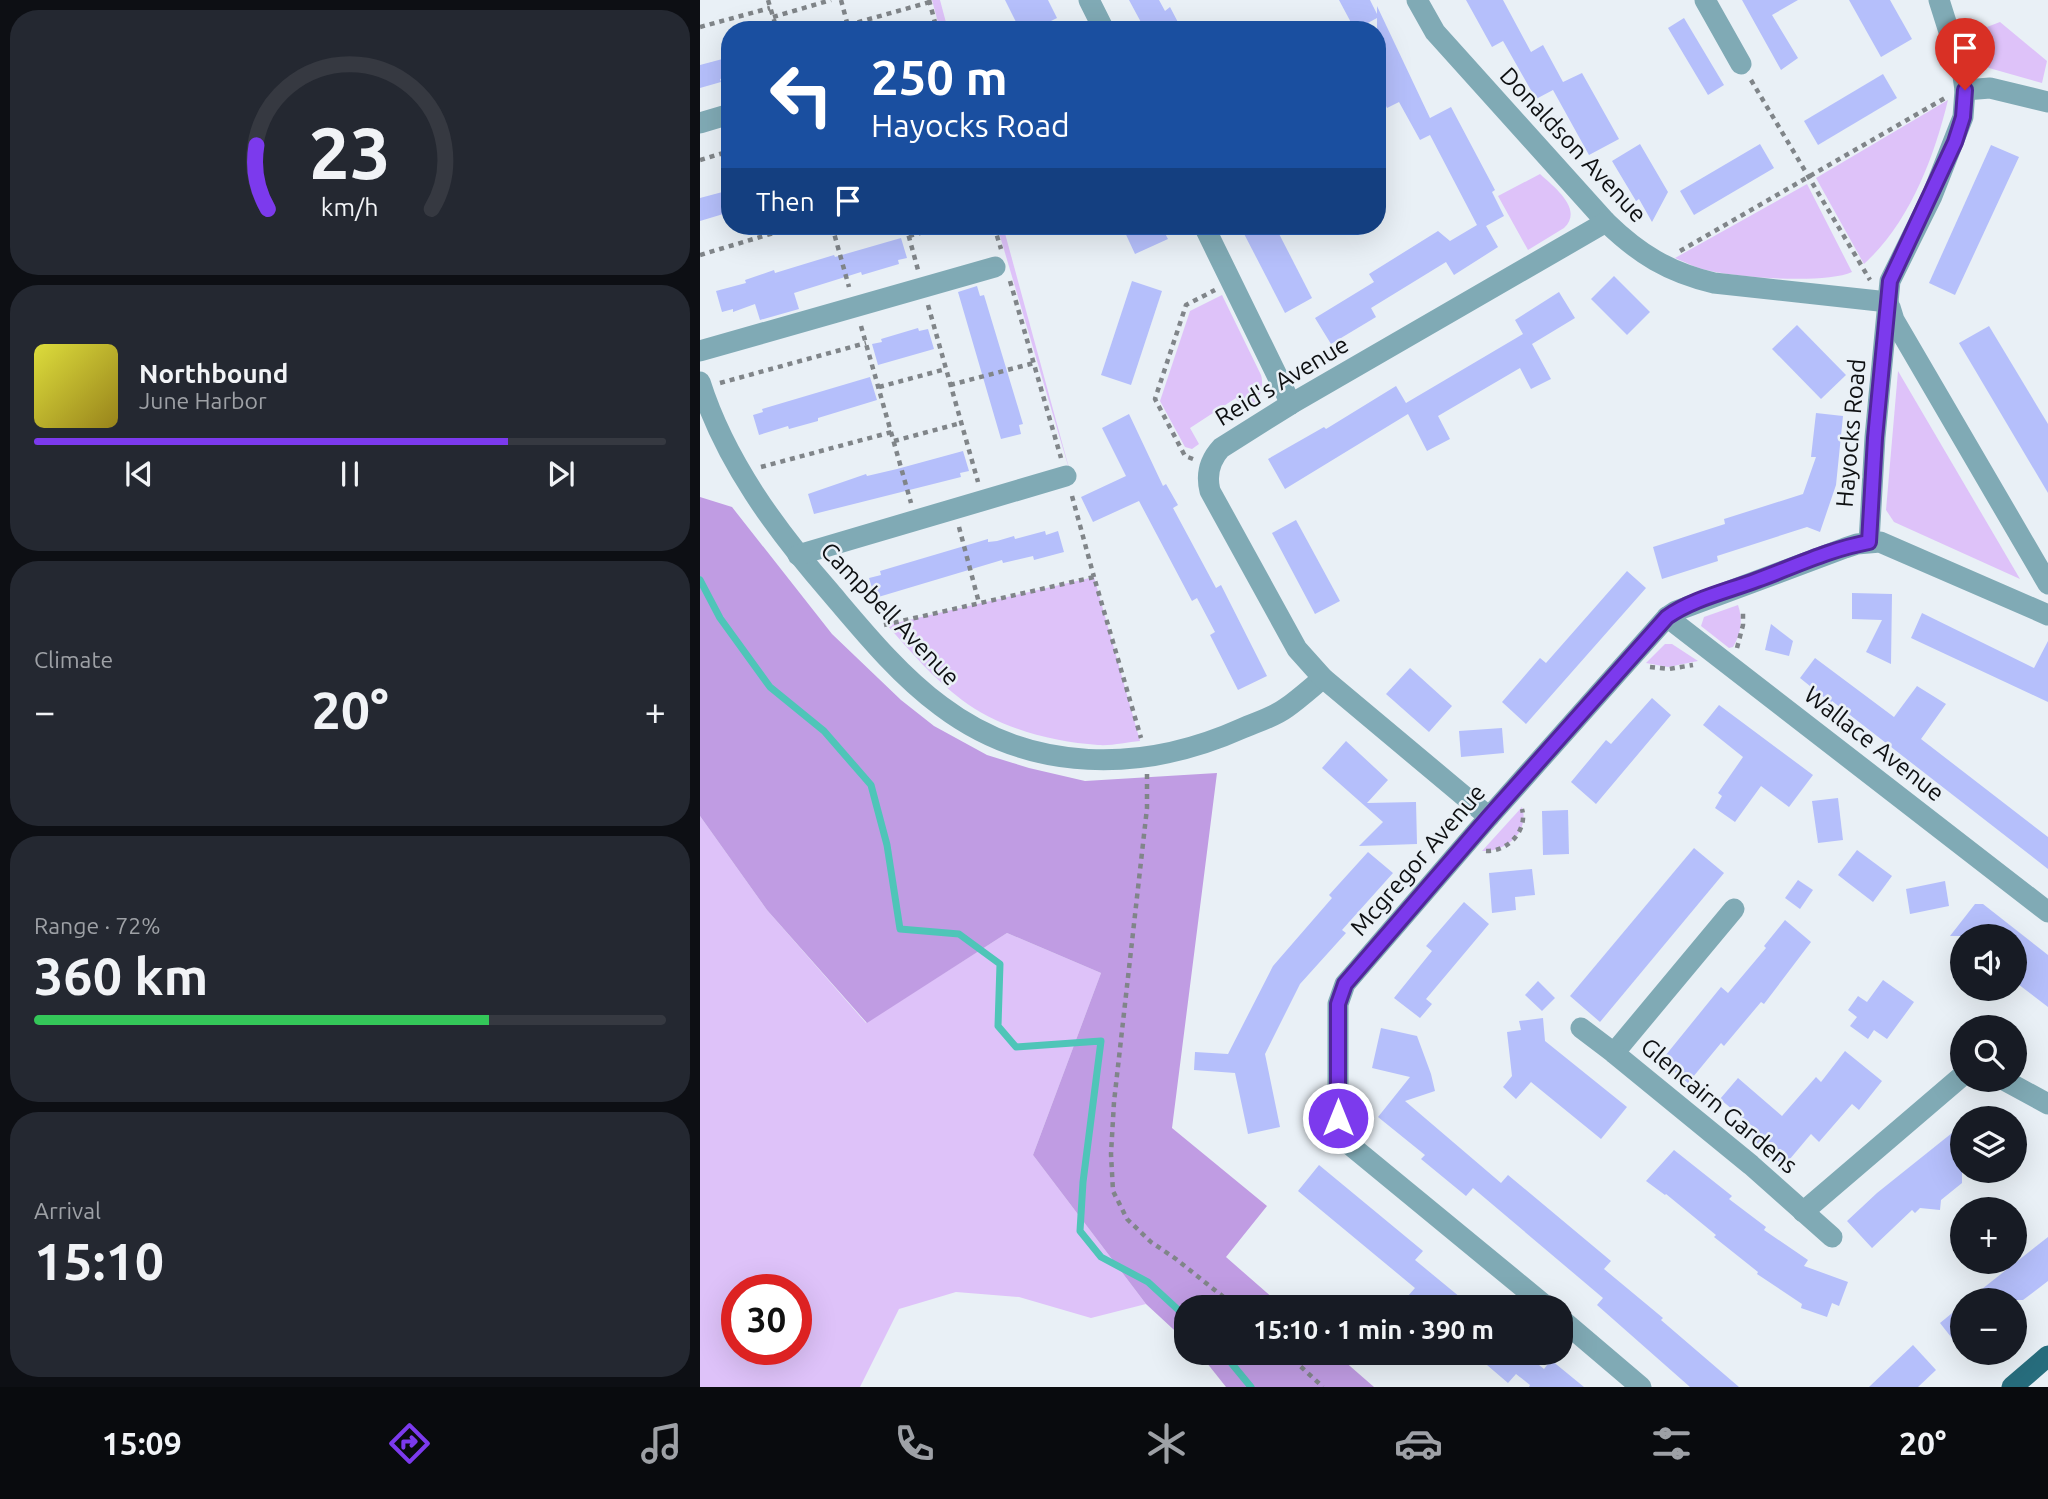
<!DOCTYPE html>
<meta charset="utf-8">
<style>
body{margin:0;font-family:Ubuntu,sans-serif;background:#242831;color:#f1f3f6;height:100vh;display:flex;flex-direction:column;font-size:26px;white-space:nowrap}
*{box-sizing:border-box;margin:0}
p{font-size:23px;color:#9ea1a6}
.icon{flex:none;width:38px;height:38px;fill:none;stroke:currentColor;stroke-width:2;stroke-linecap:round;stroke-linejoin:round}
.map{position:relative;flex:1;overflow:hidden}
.side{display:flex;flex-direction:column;gap:10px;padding:10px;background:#0d0f14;width:700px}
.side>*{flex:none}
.hud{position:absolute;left:21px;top:21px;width:665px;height:214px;border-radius:28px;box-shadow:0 7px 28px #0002;background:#1a4fa0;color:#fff;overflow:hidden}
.tools{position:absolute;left:1250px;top:924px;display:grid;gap:14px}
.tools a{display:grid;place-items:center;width:77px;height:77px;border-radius:50%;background:#171b24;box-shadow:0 7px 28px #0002;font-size:35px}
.speed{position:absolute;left:21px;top:1274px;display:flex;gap:14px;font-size:35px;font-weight:700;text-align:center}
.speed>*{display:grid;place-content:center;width:91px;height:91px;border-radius:50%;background:#171b24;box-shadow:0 7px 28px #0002;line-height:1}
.speed .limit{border:10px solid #d22;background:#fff;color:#111}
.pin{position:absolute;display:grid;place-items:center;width:60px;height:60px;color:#fff;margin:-72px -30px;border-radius:50% 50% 50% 0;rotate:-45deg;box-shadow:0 0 7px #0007}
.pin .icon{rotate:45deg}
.me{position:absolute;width:77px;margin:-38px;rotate:0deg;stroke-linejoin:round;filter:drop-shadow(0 0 5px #0008)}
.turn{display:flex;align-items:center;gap:24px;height:147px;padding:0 35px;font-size:32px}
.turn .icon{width:91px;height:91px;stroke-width:2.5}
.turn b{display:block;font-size:49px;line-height:60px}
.then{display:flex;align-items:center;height:66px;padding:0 35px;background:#0003;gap:14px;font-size:26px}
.big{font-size:52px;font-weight:600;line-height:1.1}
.side .widget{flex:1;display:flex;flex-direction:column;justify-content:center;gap:10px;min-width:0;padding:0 24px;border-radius:28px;background:#242831}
.side .dial{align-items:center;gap:0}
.dial svg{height:182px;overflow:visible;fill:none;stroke:#363941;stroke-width:7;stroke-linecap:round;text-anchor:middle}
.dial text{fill:#f1f3f6;stroke:none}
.song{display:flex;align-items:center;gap:21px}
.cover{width:84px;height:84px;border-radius:10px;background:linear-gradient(135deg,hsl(60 70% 55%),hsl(50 70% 35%))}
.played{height:7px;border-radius:4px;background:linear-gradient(90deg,#7c3aed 75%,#363941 75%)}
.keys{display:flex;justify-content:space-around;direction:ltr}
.heat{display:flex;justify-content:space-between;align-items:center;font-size:38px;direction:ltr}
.charge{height:10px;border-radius:5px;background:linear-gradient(90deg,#34c759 72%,#363941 0)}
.trip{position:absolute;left:474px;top:1295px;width:399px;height:70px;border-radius:28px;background:#171b24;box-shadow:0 7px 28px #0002;font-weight:600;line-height:70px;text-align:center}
.tabs{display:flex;height:112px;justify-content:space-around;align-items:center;background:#090b0e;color:#9ea1a6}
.tabs .icon{width:49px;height:49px}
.tabs .active{color:#7c3aed}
.tabs b{font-size:32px;color:#f1f3f6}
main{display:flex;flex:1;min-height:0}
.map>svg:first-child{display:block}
.green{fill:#dec2f9;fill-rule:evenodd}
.forest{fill:#c09ce3}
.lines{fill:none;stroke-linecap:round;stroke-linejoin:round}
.stream{stroke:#4fc5b8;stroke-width:7}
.building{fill:#b5bffb}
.path{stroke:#808589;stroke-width:4.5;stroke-dasharray:5 5;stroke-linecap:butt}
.minor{stroke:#80aab5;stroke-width:21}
.major{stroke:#276d7d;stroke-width:21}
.route-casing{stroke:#51269a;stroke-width:18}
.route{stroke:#7c3aed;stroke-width:12}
.labels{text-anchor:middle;stroke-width:5;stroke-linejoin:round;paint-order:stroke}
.street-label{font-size:24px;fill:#0e1012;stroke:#e9f0f6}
</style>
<main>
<section class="side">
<div class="widget dial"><svg viewBox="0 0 100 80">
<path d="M14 69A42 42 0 1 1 86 69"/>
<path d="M14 69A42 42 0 0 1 9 41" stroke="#7c3aed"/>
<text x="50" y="56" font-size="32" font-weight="700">23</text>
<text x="50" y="72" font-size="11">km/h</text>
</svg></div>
<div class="widget">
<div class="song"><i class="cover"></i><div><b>Northbound</b><p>June Harbor</p></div></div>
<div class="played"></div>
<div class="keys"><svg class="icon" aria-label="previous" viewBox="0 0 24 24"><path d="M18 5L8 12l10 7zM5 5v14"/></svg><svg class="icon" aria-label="pause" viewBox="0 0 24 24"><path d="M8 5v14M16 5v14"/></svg><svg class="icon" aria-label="next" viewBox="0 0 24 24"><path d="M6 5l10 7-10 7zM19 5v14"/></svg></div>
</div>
<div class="widget"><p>Climate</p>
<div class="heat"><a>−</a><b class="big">20°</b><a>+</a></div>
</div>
<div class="widget"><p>Range · 72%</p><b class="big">360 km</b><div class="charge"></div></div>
<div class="widget"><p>Arrival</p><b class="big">15:10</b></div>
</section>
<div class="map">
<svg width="1348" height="1387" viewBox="0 0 1348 1387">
<rect width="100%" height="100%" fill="#e9f0f6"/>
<g class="green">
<polygon points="232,0 240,0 248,30 240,30"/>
<polygon points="1300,22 1347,61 1342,83 1289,68 1278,61 1266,35"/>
<path d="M 1248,100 C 1234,158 1209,223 1164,264 L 1116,178 Z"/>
<path d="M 840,174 C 854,187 884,209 864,228 L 828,250 L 798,196 Z"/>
<path d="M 1107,184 L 1152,272 C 1126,284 1042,278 1011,271 C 998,269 987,263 975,258 Z"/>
<polygon points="297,226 303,226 372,479"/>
<path d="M 522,295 L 561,375 C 565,389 558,403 545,412 L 536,398 L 490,428 L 499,444 L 492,449 L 485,447 L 460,401 L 490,311 Z"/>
<polygon points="1198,371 1320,579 1194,522 1186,510"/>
<path d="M 394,577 L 440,741 C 427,742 412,746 398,745 C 352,742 299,728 262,700 C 234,679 210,651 187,625 Z"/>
<path d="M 1038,605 C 1043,619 1041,634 1033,647 L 1029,648 L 1001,626 L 1004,617 Z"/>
<polygon points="965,644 972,644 998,661 968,667 946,663"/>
<path d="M 822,807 C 830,832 806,852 782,851 Z"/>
<path d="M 0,816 L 67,910 L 166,1023 L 307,933 L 401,973 L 333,1155 L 446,1304 L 391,1318 L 319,1297 L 256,1292 L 199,1309 L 160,1387 L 0,1387 ZM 37,1290 L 96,1290 L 96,1349 L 37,1349 Z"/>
</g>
<g class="forest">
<polygon points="0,497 32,507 132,634 201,700 234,726 287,755 329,768 385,781 517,773 472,1128 567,1206 526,1257 583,1307 486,1307 486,1341 446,1304 333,1155 401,973 307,933 167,1023 67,910 0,816"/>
<polygon points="499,1353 635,1353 674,1387 526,1387"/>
</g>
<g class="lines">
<g class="stream">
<polyline points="0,580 20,618 70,687 124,731 171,785 187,845 200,929 259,934 300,964 298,1026 316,1047 401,1041 383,1182 380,1231 401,1257 448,1282 486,1317"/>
<polyline points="523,1353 551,1387"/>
</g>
</g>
<g class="building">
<polygon points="305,0 348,0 357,18 333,30 320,30"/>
<polygon points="429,0 459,0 465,11 470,7 482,30 436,30 443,26"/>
<polygon points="639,0 670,0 677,14 677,6 730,118 751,107 795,190 792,192 804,216 786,226 798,247 754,275 746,262 671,308 676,317 631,344 615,318 674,282 669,274 738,231 750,241 777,225 730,135 720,140 699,102 687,108 677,87 677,18 655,30"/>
<polygon points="766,0 803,0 831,52 843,45 863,82 882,73 919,139 889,155 853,90 836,99 803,41 792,47"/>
<polygon points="1042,0 1098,0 1072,15 1098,58 1081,70"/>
<polygon points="1149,0 1190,0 1212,39 1181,57"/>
<polygon points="984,18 1024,85 1008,95 968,28"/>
<polygon points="30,57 30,76 20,79 21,82 0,88 0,65"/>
<polygon points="1183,74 1197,98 1118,145 1104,121"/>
<polygon points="940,144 968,192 952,222 939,199 936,201 912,161"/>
<polygon points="1060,144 1074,168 994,215 980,191"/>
<polygon points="1291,145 1319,157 1255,295 1229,283"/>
<polygon points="30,190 30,212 0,221 0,198"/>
<polygon points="422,226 461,226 468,239 435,254"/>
<polygon points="540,226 575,226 612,298 585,313"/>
<polygon points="201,238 207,258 198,260 199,264 162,275 161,272 94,293 99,309 60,320 55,304 33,312 33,309 22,312 16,291 46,283 45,280 74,270 75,273 134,255 135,257"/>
<polygon points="914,276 950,312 927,335 891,299"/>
<polygon points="432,281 462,291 431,385 401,375"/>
<polygon points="277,286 280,296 284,295 323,424 319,425 321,434 301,439 258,292"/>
<polygon points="859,292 875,318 832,344 851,379 831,389 820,368 738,416 750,439 727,451 708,414 585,489 568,459 624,427 626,429 696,386 706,403 823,334 815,320"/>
<polygon points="1097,325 1146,375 1121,399 1072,349"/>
<polygon points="1289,326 1348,424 1348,493 1259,343"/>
<polygon points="218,328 219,331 228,329 234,349 178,365 172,344 182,342 181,339"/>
<polygon points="170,377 177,400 118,418 118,421 89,429 88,426 59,435 53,415 63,412 62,409"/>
<polygon points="1116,413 1143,416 1136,485 1120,532 1107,527 1017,556 1018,561 962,579 953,547 1025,524 1024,519 1103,494 1116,457 1111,457"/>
<polygon points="429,414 463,486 466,484 478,505 473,508 516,588 521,585 567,676 538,690 510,635 515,632 497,598 492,601 439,501 393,522 381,497 426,476 402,428"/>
<polygon points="263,451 269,471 260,473 261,477 114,514 108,494 166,474 167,476 197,469"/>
<polygon points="596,520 640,601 615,614 572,533"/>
<polygon points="345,531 346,535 358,531 364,552 334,560 333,556 303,563 302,560 175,598 169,578 181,575 180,571 288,539 288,542 297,541 314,536 315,539"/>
<polygon points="927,571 946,588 826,724 802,702 840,658 846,663"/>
<polygon points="1152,593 1192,594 1191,664 1166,652 1182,620 1152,619"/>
<polygon points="1222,613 1334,668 1348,641 1348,702 1211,638"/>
<polygon points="1071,624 1093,641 1089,656 1065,650"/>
<polygon points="1115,658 1194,717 1217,686 1246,704 1221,739 1348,837 1348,869 1132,701 1131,703 1100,678"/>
<polygon points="710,668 752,706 729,732 686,694"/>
<polygon points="952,698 971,715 896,804 871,782 906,740 911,744"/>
<polygon points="1019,705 1113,775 1089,807 1061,786 1035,822 1015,808 1022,796 1018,793 1043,757 1003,725"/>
<polygon points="802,728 804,753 761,757 759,731"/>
<polygon points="646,741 688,780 667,803 716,802 717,844 659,846 683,822 622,768"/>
<polygon points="1138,798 1143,840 1118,843 1112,801"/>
<polygon points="868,810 869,854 843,855 842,811"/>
<polygon points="994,848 1024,873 900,1022 870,996"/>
<polygon points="1157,850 1192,876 1173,902 1138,875"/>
<polygon points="668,852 693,873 642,930 646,933 600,984 565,1054 580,1127 548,1134 535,1073 494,1070 495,1052 528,1054 573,966 632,898 629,895"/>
<polygon points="832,869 835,895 815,897 816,910 792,913 789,873"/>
<polygon points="1098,880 1113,890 1100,909 1085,898"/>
<polygon points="1245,881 1249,906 1210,914 1206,889"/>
<polygon points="764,902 789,924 726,999 732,1004 720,1018 694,998 732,951 726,946"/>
<polygon points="1275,904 1283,904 1348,955 1348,1007 1314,981 1314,936 1250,936"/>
<polygon points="1085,920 1111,942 1064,1004 1061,1002 1024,1046 1021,1043 988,1083 961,1061 1021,987 1028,993 1066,948 1064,946"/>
<polygon points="1183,980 1214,1002 1187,1039 1174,1030 1168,1039 1150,1026 1157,1017 1148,1010 1158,996 1167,1002"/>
<polygon points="838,981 855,998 842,1011 825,995"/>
<polygon points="843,1018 845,1041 927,1107 901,1139 831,1082 816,1099 803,1087 812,1076 807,1032 821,1030 819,1021"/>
<polygon points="681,1028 717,1036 731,1074 735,1091 705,1101 801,1183 808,1175 911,1261 904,1269 963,1318 961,1320 1039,1387 990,1387 897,1305 903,1298 773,1188 766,1196 721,1159 725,1155 678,1117 710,1077 672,1068"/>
<polygon points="1145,1051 1182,1081 1159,1110 1152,1104 1119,1142 1111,1134 1084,1166 1051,1138 1057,1130 1020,1099 1038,1078 1082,1116 1116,1077 1121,1082"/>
<polygon points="1262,1125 1262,1183 1241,1200 1240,1210 1220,1208 1215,1213 1212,1210 1172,1248 1147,1221 1177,1193"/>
<polygon points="974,1150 1032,1196 1029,1199 1066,1227 1064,1230 1108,1260 1104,1266 1148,1282 1139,1306 1132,1303 1127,1317 1101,1308 1102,1304 1057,1274 1058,1272 1014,1237 1016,1235 966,1194 965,1195 946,1181"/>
<polygon points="619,1165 723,1251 715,1260 772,1307 720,1307 708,1296 715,1288 598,1191"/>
<polygon points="1348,1237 1348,1281 1323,1300 1268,1300"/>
<polygon points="1262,1305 1262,1351 1240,1323"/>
<polygon points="1213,1345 1236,1370 1218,1387 1169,1387"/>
<polygon points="773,1353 824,1353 844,1369 851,1360 884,1387 829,1387 830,1385 816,1374 808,1383"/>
</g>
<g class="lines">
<g class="path">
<polyline points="68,0 77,30"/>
<polyline points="141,0 149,30"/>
<polyline points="229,0 237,30"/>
<polyline points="73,17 131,0"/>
<polyline points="148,25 230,2"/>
<polyline points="0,27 70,8"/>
<polyline points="1051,80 1170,280"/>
<polyline points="0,160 30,151"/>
<polyline points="132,226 149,287"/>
<polyline points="206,226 218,270"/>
<polyline points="294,226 301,249"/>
<polyline points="133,228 140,226"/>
<polyline points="209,236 245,226"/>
<polyline points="980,251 1245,98"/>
<polyline points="0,255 97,226"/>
<polyline points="310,281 361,458"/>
<polyline points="228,305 278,482"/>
<polyline points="161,326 211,503"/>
<polyline points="20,383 166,343"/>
<polyline points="250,385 334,363"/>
<polyline points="179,387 246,369"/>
<polyline points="194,441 261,423"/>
<polyline points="493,459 485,456 455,399 486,305 515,290"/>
<polyline points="61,467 192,432"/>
<polyline points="372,496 394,577"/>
<polyline points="259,527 279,603"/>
<polyline points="184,625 394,577 441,738"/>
<polyline points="1037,648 1043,625 1043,609"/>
<polyline points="950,667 969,669 993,665"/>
<polyline points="447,774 447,808 414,1102 411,1154 413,1191 427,1219 451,1242 476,1259 536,1307"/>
<path d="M 786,851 C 808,852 828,830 822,809"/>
<polyline points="586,1353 623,1387"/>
</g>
<g class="minor">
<polyline points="389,0 404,30"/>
<path d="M 717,0 L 735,32 L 906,222 C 939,254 968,272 1014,283 L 1188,302"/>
<polyline points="1005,0 1041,64"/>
<polyline points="1265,90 1290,88 1348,102"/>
<polyline points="0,123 30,114"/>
<polyline points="504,226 591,404"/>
<polyline points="1190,307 1194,320 1348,584"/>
<polyline points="0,351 295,267"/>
<path d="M 0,382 C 25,461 76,530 130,592 C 164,632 199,675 241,706 C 331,774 443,773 543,728 C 557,722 574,717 586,708 C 599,699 611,688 623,678"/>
<polyline points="1169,542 1175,437 1190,281 1232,196 1263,117 1265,90 1263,76 1239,0"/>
<polyline points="98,555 366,476"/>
<polyline points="967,617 1348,912"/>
<path d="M 789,817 L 623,678 L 597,649 L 510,491 C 506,475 510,460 521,448 L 591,404 L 906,222"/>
<polyline points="1034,909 914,1053 1051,1165 1132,1237"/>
<polyline points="881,1028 914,1053"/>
<polyline points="1304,1080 1348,1104"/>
<polyline points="1103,1212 1262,1076"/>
<polyline points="847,1307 650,1145 641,1133 638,1118 638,1004 645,984 789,817 967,617 976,611 1145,548 1157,544 1180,542 1348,615"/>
<polyline points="861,1319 941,1387"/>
</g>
<polyline class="major" points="1312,1387 1348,1356"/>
</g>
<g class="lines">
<g class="route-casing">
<path id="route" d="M 638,1118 L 638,1004 L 645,984 L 789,817 L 967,617 C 992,599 1028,591 1057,580 C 1093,567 1130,549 1169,542 L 1175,438 L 1190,281 L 1255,142 L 1263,117 L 1265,90"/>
</g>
<use href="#route" class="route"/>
</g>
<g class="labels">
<g class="street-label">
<text transform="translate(873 145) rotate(47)" y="8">Donaldson Avenue</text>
<text transform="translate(582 381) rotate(-31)" y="8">Reid's Avenue</text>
<text transform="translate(1151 433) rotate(-85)" y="8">Hayocks Road</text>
<text transform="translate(190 614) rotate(46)" y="8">Campbell Avenue</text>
<text transform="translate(1174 744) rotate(38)" y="8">Wallace Avenue</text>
<text transform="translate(718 860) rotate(-49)" y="8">Mcgregor Avenue</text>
<text transform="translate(1019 1106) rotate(40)" y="8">Glencairn Gardens</text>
</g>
</g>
</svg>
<div class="tools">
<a><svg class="icon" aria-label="sound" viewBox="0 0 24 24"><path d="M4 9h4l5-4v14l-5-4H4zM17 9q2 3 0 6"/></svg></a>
<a><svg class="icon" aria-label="search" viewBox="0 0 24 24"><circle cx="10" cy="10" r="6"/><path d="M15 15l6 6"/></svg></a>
<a><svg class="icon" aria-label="layers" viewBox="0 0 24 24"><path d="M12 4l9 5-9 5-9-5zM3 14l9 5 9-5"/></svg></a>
<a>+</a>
<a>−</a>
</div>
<div class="speed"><div class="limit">30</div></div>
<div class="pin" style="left:1265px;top:90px;background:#d93025"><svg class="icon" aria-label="arrive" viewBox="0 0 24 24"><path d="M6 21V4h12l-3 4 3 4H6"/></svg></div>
<svg class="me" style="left:638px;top:1118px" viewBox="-20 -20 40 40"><circle r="17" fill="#7c3aed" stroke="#fff" stroke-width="3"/><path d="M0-11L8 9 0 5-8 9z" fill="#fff"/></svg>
<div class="trip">15:10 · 1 min · 390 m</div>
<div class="hud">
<div class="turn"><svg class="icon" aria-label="left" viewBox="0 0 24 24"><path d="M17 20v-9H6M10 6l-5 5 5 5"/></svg><div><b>250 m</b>Hayocks Road</div></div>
<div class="then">Then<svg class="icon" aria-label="arrive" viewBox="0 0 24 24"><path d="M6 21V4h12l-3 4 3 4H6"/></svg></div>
</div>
</div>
</main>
<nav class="tabs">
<b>15:09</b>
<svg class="icon active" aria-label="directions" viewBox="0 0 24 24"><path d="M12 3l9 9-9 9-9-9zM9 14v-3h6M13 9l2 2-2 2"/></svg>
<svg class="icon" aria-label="music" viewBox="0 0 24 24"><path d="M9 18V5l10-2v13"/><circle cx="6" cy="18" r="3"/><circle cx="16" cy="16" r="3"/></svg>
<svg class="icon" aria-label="phone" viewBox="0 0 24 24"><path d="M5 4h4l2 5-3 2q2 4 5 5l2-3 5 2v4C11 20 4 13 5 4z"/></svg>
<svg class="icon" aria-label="climate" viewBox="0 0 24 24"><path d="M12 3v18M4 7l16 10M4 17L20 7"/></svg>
<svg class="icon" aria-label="car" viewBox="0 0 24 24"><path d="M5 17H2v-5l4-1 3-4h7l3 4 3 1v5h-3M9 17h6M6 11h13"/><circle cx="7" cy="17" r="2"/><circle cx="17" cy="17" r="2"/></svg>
<svg class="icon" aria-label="filters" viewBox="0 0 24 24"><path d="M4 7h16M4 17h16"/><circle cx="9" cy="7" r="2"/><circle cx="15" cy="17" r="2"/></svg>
<b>20°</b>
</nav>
